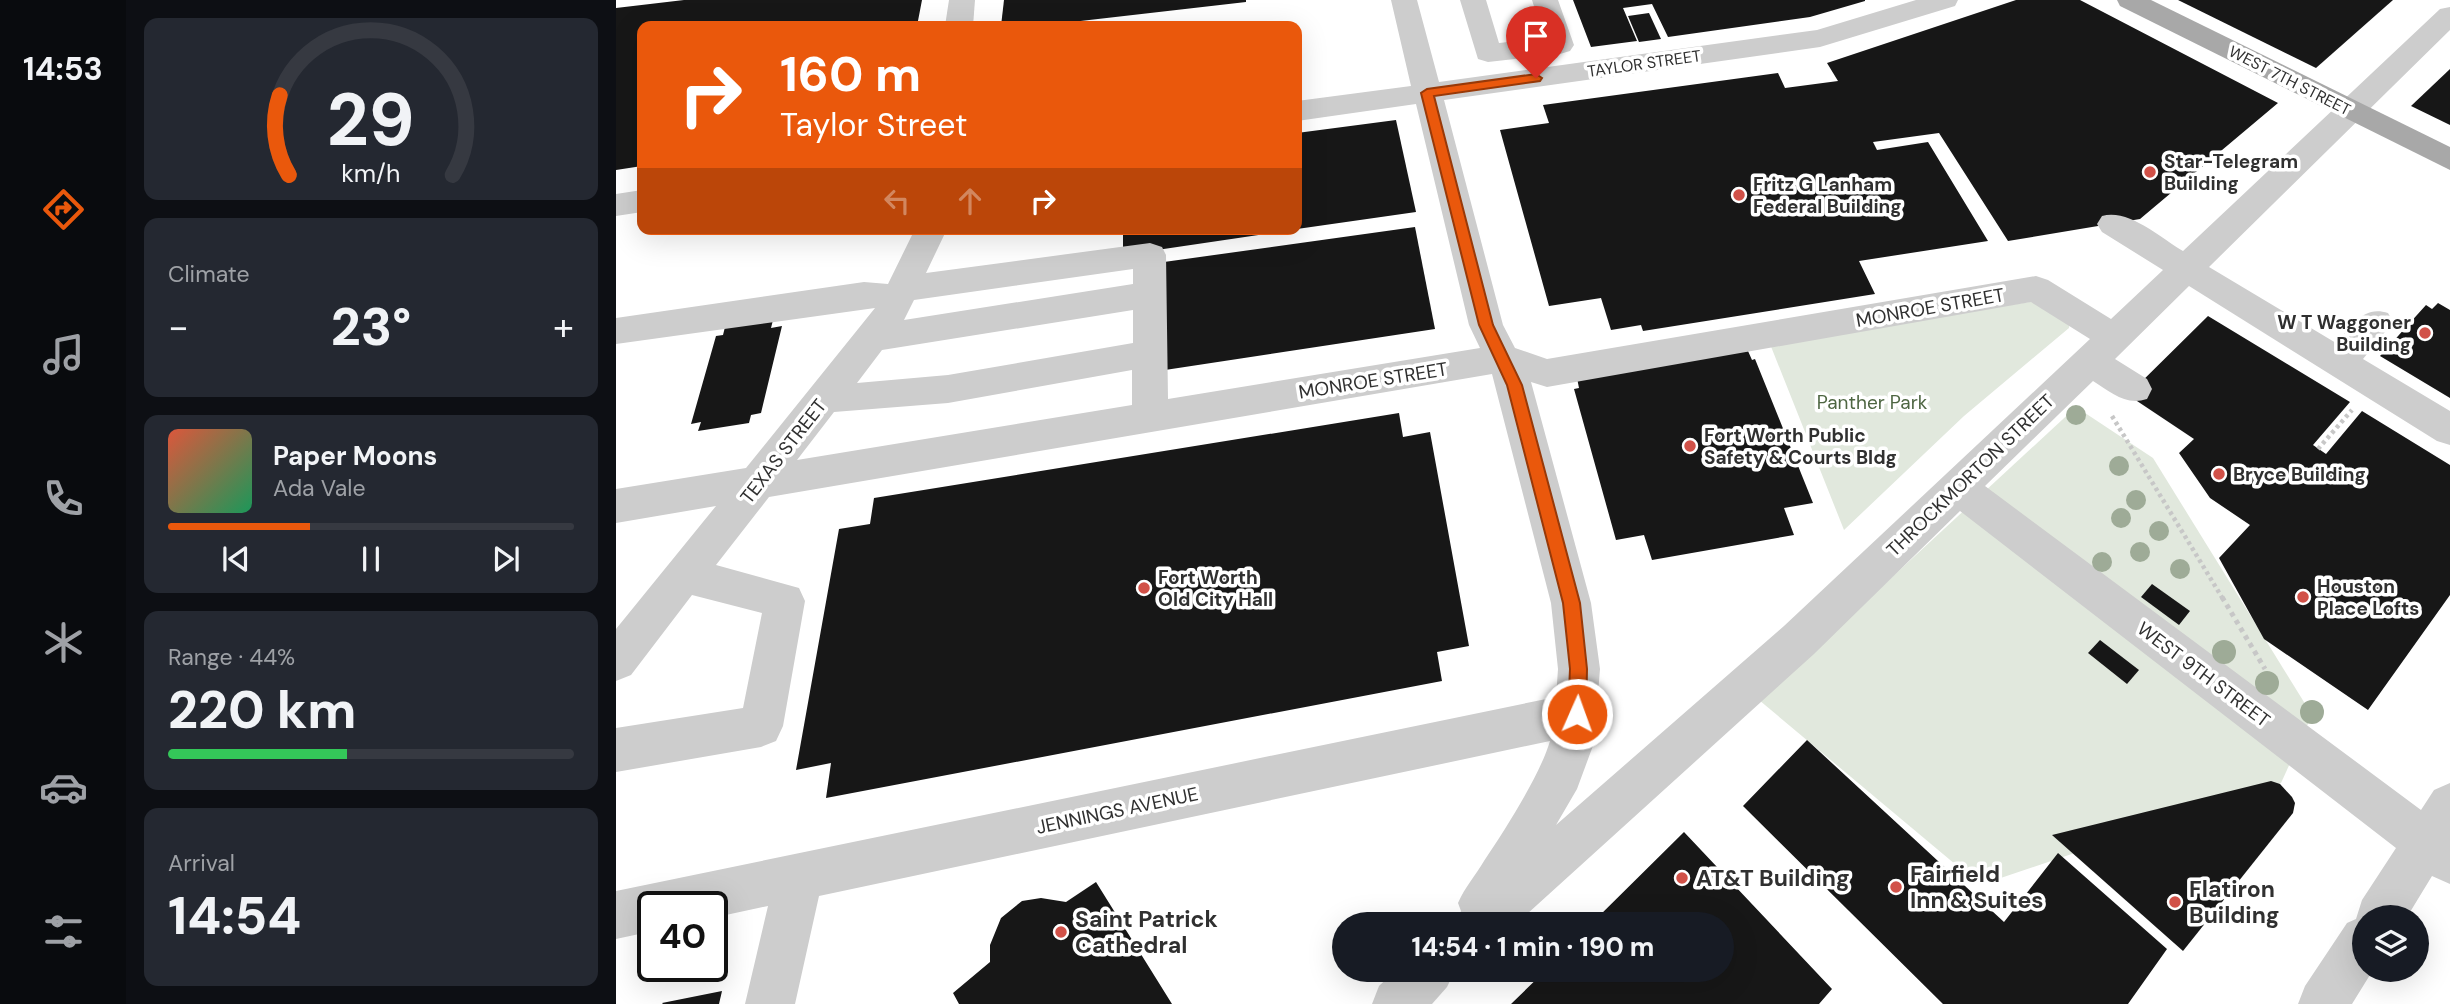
<!DOCTYPE html>
<meta charset="utf-8">
<style>
body{margin:0;font-family:"DM Sans",sans-serif;background:#242831;color:#f1f3f6;height:100vh;display:flex;flex-direction:column;font-size:26px;white-space:nowrap}
*{box-sizing:border-box;margin:0}
p{font-size:23px;color:#9ea1a6}
.icon{flex:none;width:38px;height:38px;fill:none;stroke:currentColor;stroke-width:2;stroke-linecap:round;stroke-linejoin:round}
.map{position:relative;flex:1;overflow:hidden}
.details{display:flex;flex-direction:column;gap:18px;padding:18px;background:#0d0f14;width:490px}
.details>*{flex:none}
.hud{position:absolute;left:21px;top:21px;width:665px;height:214px;border-radius:14px;box-shadow:0 7px 28px #0002;background:#ea580c;color:#fff;overflow:hidden}
.controls{position:absolute;left:1736px;top:905px;display:grid;gap:14px}
.controls a{display:grid;place-items:center;width:77px;height:77px;border-radius:50%;background:#171b24;box-shadow:0 7px 28px #0002;font-size:35px}
.speed{position:absolute;left:21px;top:891px;display:flex;gap:14px;font-size:35px;font-weight:700;text-align:center}
.speed>*{display:grid;place-content:center;width:91px;height:91px;border-radius:50%;background:#171b24;box-shadow:0 7px 28px #0002;line-height:1}
.speed .limit{border:4px solid #111;border-radius:10px;background:#fff;color:#111}
.pin{position:absolute;display:grid;place-items:center;width:60px;height:60px;color:#fff;margin:-72px -30px;border-radius:50% 50% 50% 0;rotate:-45deg;box-shadow:0 0 7px #0007}
.pin .icon{rotate:45deg}
.me{position:absolute;width:77px;margin:-38px;rotate:2deg;stroke-linejoin:round;filter:drop-shadow(0 0 5px #0008)}
.turn{display:flex;align-items:center;gap:24px;height:147px;padding:0 28px;font-size:32px}
.turn .icon{width:91px;height:91px;stroke-width:2.5}
.turn b{display:block;font-size:49px;line-height:60px}
.lanes{display:flex;align-items:center;height:66px;padding:0 28px;background:#0003;justify-content:center;gap:35px;direction:ltr}
.lanes .off{opacity:.35}
.big{font-size:52px;font-weight:800;line-height:1.1}
.details .tile{flex:1;display:flex;flex-direction:column;justify-content:center;gap:10px;min-width:0;padding:0 24px;border-radius:14px;background:#242831}
.details .dial{align-items:center;gap:0}
.dial svg{height:182px;overflow:visible;fill:none;stroke:#363941;stroke-width:7;stroke-linecap:round;text-anchor:middle}
.dial text{fill:#f1f3f6;stroke:none}
.song{display:flex;align-items:center;gap:21px}
.cover{width:84px;height:84px;border-radius:10px;background:linear-gradient(135deg,hsl(10 70% 55%),hsl(150 70% 35%))}
.played{height:7px;border-radius:4px;background:linear-gradient(90deg,#ea580c 35%,#363941 35%)}
.keys{display:flex;justify-content:space-around;direction:ltr}
.heat{display:flex;justify-content:space-between;align-items:center;font-size:38px;direction:ltr}
.charge{height:10px;border-radius:5px;background:linear-gradient(90deg,#34c759 44%,#363941 0)}
.trip{position:absolute;left:716px;top:912px;width:402px;height:70px;border-radius:35px;background:#171b24;box-shadow:0 7px 28px #0002;font-weight:800;line-height:70px;text-align:center}
main{display:flex;flex:1;min-height:0}
.tab-bar{display:flex;flex-direction:column;width:126px;justify-content:space-around;align-items:center;background:#090b0e;color:#9ea1a6}
.tab-bar .icon{width:49px;height:49px}
.tab-bar .on{color:#ea580c}
.tab-bar b{font-size:32px;color:#f1f3f6}
.map>svg:first-child{display:block}
.green{fill:#e1e8dd}
.building{fill:#171717}
.lines{fill:none;stroke-linecap:round;stroke-linejoin:round}
.path-far1{stroke:#c7c7c7;stroke-width:4.5;stroke-dasharray:3.5 3.5;stroke-linecap:butt}
.path{stroke:#c7c7c7;stroke-width:5;stroke-dasharray:4.5 4.5;stroke-linecap:butt}
.minor{fill:#cdcdcd;fill-rule:evenodd}
.major{fill:#a8a8a8;fill-rule:evenodd}
.tree{fill:#9eab97}
.route{fill:#ea580c;stroke:#983908;stroke-width:2}
.poi-dot{fill:#d15148;stroke:#fff;stroke-width:2.5}
.labels{text-anchor:middle;stroke-width:7;stroke-linejoin:round;paint-order:stroke}
.far-street-label{font-size:16px;fill:#303030;stroke:#fff}
.poi-label{font-size:19px;font-weight:bold;fill:#303030;stroke:#fff;text-anchor:start}
.street-label{font-size:19px;fill:#303030;stroke:#fff}
.park-label{font-size:19px;fill:#4e6642;stroke:#fff}
.near-poi-label{font-size:23px;font-weight:bold;fill:#303030;stroke:#fff;text-anchor:start}
</style>
<main>
<nav class="tab-bar">
<b>14:53</b>
<svg class="icon on" aria-label="directions" viewBox="0 0 24 24"><path d="M12 3l9 9-9 9-9-9zM9 14v-3h6M13 9l2 2-2 2"/></svg>
<svg class="icon" aria-label="music" viewBox="0 0 24 24"><path d="M9 18V5l10-2v13"/><circle cx="6" cy="18" r="3"/><circle cx="16" cy="16" r="3"/></svg>
<svg class="icon" aria-label="phone" viewBox="0 0 24 24"><path d="M5 4h4l2 5-3 2q2 4 5 5l2-3 5 2v4C11 20 4 13 5 4z"/></svg>
<svg class="icon" aria-label="climate" viewBox="0 0 24 24"><path d="M12 3v18M4 7l16 10M4 17L20 7"/></svg>
<svg class="icon" aria-label="car" viewBox="0 0 24 24"><path d="M5 17H2v-5l4-1 3-4h7l3 4 3 1v5h-3M9 17h6M6 11h13"/><circle cx="7" cy="17" r="2"/><circle cx="17" cy="17" r="2"/></svg>
<svg class="icon" aria-label="filters" viewBox="0 0 24 24"><path d="M4 7h16M4 17h16"/><circle cx="9" cy="7" r="2"/><circle cx="15" cy="17" r="2"/></svg>
</nav>
<section class="details">
<div class="tile dial"><svg viewBox="0 0 100 80">
<path d="M14 69A42 42 0 1 1 86 69"/>
<path d="M14 69A42 42 0 0 1 10 34" stroke="#ea580c"/>
<text x="50" y="56" font-size="32" font-weight="700">29</text>
<text x="50" y="72" font-size="11">km/h</text>
</svg></div>
<div class="tile"><p>Climate</p>
<div class="heat"><a>−</a><b class="big">23°</b><a>+</a></div>
</div>
<div class="tile">
<div class="song"><i class="cover"></i><div><b>Paper Moons</b><p>Ada Vale</p></div></div>
<div class="played"></div>
<div class="keys"><svg class="icon" aria-label="previous" viewBox="0 0 24 24"><path d="M18 5L8 12l10 7zM5 5v14"/></svg><svg class="icon" aria-label="pause" viewBox="0 0 24 24"><path d="M8 5v14M16 5v14"/></svg><svg class="icon" aria-label="next" viewBox="0 0 24 24"><path d="M6 5l10 7-10 7zM19 5v14"/></svg></div>
</div>
<div class="tile"><p>Range · 44%</p><b class="big">220 km</b><div class="charge"></div></div>
<div class="tile"><p>Arrival</p><b class="big">14:54</b></div>
</section>
<div class="map">
<svg width="1834" height="1004" viewBox="0 0 1834 1004">
<rect width="100%" height="100%" fill="#fff"/>
<g class="green">
<polygon points="1420,301 1454,318 1453,328 1348,416 1228,530 1154,344"/>
<polygon points="1460,407 1537,458 1696,715 1665,783 1364,885 1143,700"/>
</g>
<g class="building">
<polygon points="68,0 306,0 301,26 26,26 26,166 0,170 0,8"/>
<polygon points="388,0 630,0 630,2 421,26 385,26"/>
<polygon points="957,0 1249,0 1249,1 1194,17 1052,37 1036,4 1007,8 1021,41 975,47"/>
<polygon points="1400,0 1464,0 1662,103 1524,219 1392,241 1323,133 1257,142 1261,150 1312,142 1372,241 1243,261 1259,294 1027,331 1025,325 995,330 985,298 933,306 884,130 933,123 927,105 1162,73 1169,88 1222,81 1211,63"/>
<polygon points="1562,0 1777,0 1700,68"/>
<polygon points="1033,13 1045,39 1023,42 1012,16"/>
<polygon points="1834,69 1834,125 1795,106"/>
<polygon points="780,120 800,212 681,229 681,133"/>
<polygon points="799,227 819,329 549,370 548,262"/>
<polygon points="507,229 669,229 669,231 507,255"/>
<polygon points="1822,303 1834,310 1834,398 1764,356 1810,305 1816,309"/>
<polygon points="1592,316 1734,402 1697,445 1710,454 1746,411 1834,465 1834,595 1752,710 1648,639 1603,558 1634,525 1594,498 1563,453 1578,439 1512,395"/>
<polygon points="157,320 155,328 166,326 145,413 135,415 133,423 82,431 85,422 75,424 100,336 107,335 109,327"/>
<polygon points="1132,351 1136,360 1139,359 1197,503 1168,508 1178,535 1036,560 1028,535 1000,540 958,389 963,388 961,378"/>
<polygon points="783,413 787,437 814,432 853,646 821,652 826,681 210,798 215,763 180,770 223,529 254,524 258,498"/>
<polygon points="1536,584 1574,611 1563,625 1525,597"/>
<polygon points="1484,640 1523,670 1511,684 1472,653"/>
<polygon points="1191,740 1388,922 1442,853 1551,949 1512,1004 1327,1004 1127,806"/>
<polygon points="1655,781 1664,784 1676,797 1679,803 1677,813 1567,951 1436,835"/>
<polygon points="1068,832 1216,989 1203,1004 895,1004 930,970 1106,970 1106,924 975,924"/>
<polygon points="480,882 556,1004 343,1004 337,993 374,962 374,945 385,918 406,901 425,898 450,902"/>
<polygon points="106,991 103,1004 47,1004 46,1003"/>
</g>
<g class="lines">
<g class="path-far1">
<polyline points="1496,416 1607,599"/>
<polyline points="1702,449 1736,410"/>
</g>
<polyline class="path" points="1606,597 1649,669"/>
<g class="minor">
<polygon points="333,0 359,0 357,26 329,26"/>
<path d="M 775,0 L 801,0 L 823,82 L 1201,30 L 1300,0 L 1342,0 L 1339,6 L 1204,47 L 828,100 L 887,325 L 899,348 L 931,359 L 1420,276 L 1432,280 L 1495,319 L 1547,270 L 1486,232 L 1481,224 L 1486,216 C 1512,208 1545,238 1567,251 L 1824,9 L 1834,7 L 1834,30 L 1593,267 L 1720,343 C 1736,326 1747,305 1772,313 L 1777,322 L 1747,359 L 1834,411 L 1834,445 L 1821,441 L 1573,286 L 1499,359 L 1531,379 L 1536,389 L 1531,399 C 1509,406 1495,392 1477,381 L 1369,486 L 1805,810 L 1818,790 L 1834,783 L 1834,884 L 1816,876 L 1791,917 L 1748,917 L 1748,970 L 1757,970 L 1736,1004 L 1682,1004 L 1689,986 L 1731,923 L 1740,919 L 1746,900 L 1780,848 L 1344,511 L 1198,654 L 900,924 L 840,924 L 845,911 L 842,903 C 849,887 859,876 868,861 C 889,830 924,775 934,741 L 203,896 L 179,1004 L 129,1004 L 152,906 L 96,918 L 96,906 L 37,906 L 37,931 L 0,939 L 0,891 L 940,697 L 942,669 L 935,603 L 876,374 L 153,497 L 100,565 L 183,588 L 189,601 L 167,726 L 160,741 L 145,747 L 0,772 L 0,728 L 127,708 L 146,613 L 76,595 L 15,675 L 0,681 L 0,629 L 100,506 L 0,523 L 0,489 L 130,468 L 259,308 L 0,344 L 0,318 L 248,282 L 272,284 L 299,229 L 331,229 L 310,273 L 534,243 L 546,247 L 550,255 L 552,399 L 864,348 L 853,325 L 800,104 L 681,121 L 681,101 L 795,86 ZM 517,269 L 517,284 L 288,320 L 298,300 ZM 1415,302 L 1474,339 L 1168,626 L 940,825 L 961,789 L 978,743 L 984,669 L 975,603 L 915,382 L 931,387 ZM 517,310 L 517,343 L 332,375 L 241,383 L 266,350 ZM 516,370 L 516,405 L 181,460 L 218,412 L 332,403 Z"/>
<polygon points="844,0 870,0 883,43 928,38 916,0 942,0 958,45 954,51 944,54 872,62 862,59"/>
<polygon points="26,190 26,212 0,216 0,194"/>
<polygon points="780,970 839,970 831,987 816,1004 756,1004 763,986"/>
</g>
<polygon class="major" points="1501,0 1535,0 1834,147 1834,170 1504,6"/>
</g>
<g class="tree">
<circle cx="1460" cy="415" r="10"/>
<circle cx="1503" cy="466" r="10"/>
<circle cx="1520" cy="500" r="10"/>
<circle cx="1505" cy="518" r="10"/>
<circle cx="1543" cy="531" r="10"/>
<circle cx="1524" cy="552" r="10"/>
<circle cx="1486" cy="562" r="10"/>
<circle cx="1564" cy="569" r="10"/>
<circle cx="1608" cy="652" r="12"/>
<circle cx="1651" cy="683" r="12"/>
<circle cx="1696" cy="712" r="12"/>
</g>
<polygon class="route" points="920,74 926,78 924,81 818,96 877,325 906,385 964,603 971,669 970,714 968,720 961,722 955,720 952,714 954,669 947,603 891,385 863,325 805,93 811,89"/>
<g class="poi-dot">
<circle cx="1534" cy="172" r="7"/>
<circle cx="1123" cy="195" r="7"/>
<circle cx="1809" cy="333" r="7"/>
<circle cx="1074" cy="446" r="7"/>
<circle cx="1603" cy="474" r="7"/>
<circle cx="528" cy="588" r="7"/>
<circle cx="1687" cy="597" r="7"/>
<circle cx="1066" cy="878" r="7"/>
<circle cx="1280" cy="887" r="7"/>
<circle cx="1559" cy="902" r="7"/>
<circle cx="445" cy="932" r="7"/>
</g>
<g class="labels">
<g class="far-street-label">
<text transform="translate(1028 63) rotate(-8)" y="6">TAYLOR STREET</text>
<text transform="translate(1674 80) rotate(27)" y="6">WEST 7TH STREET</text>
</g>
<g class="poi-label">
<text x="1548" y="168">Star-Telegram<tspan x="1548" dy="22">Building</tspan></text>
<text x="1137" y="191">Fritz G Lanham<tspan x="1137" dy="22">Federal Building</tspan></text>
<text x="1795" y="329" text-anchor="end">W T Waggoner<tspan x="1795" dy="22">Building</tspan></text>
<text x="1088" y="442">Fort Worth Public<tspan x="1088" dy="22">Safety &amp; Courts Bldg</tspan></text>
<text x="1617" y="481">Bryce Building</text>
<text x="542" y="584">Fort Worth<tspan x="542" dy="22">Old City Hall</tspan></text>
<text x="1701" y="593">Houston<tspan x="1701" dy="22">Place Lofts</tspan></text>
</g>
<g class="street-label">
<text transform="translate(1314 307) rotate(-10)" y="7">MONROE STREET</text>
<text transform="translate(757 380) rotate(-9)" y="7">MONROE STREET</text>
<text transform="translate(167 451) rotate(-52)" y="7">TEXAS STREET</text>
<text transform="translate(1354 475) rotate(-44)" y="7">THROCKMORTON STREET</text>
<text transform="translate(1588 674) rotate(37)" y="7">WEST 9TH STREET</text>
<text transform="translate(501 810) rotate(-12)" y="7">JENNINGS AVENUE</text>
</g>
<g class="park-label">
<text x="1256" y="409">Panther Park</text>
</g>
<g class="near-poi-label">
<text x="1294" y="882">Fairfield<tspan x="1294" dy="26">Inn &amp; Suites</tspan></text>
<text x="1080" y="886">AT&amp;T Building</text>
<text x="1573" y="897">Flatiron<tspan x="1573" dy="26">Building</tspan></text>
<text x="459" y="927">Saint Patrick<tspan x="459" dy="26">Cathedral</tspan></text>
</g>
</g>
</svg>
<div class="controls">
<a><svg class="icon" aria-label="layers" viewBox="0 0 24 24"><path d="M12 4l9 5-9 5-9-5zM3 14l9 5 9-5"/></svg></a>
</div>
<div class="speed"><div class="limit">40</div></div>
<div class="pin" style="left:920px;top:78px;background:#d93025"><svg class="icon" aria-label="arrive" viewBox="0 0 24 24"><path d="M6 21V4h12l-3 4 3 4H6"/></svg></div>
<svg class="me" style="left:961px;top:714px" viewBox="-20 -20 40 40"><circle r="17" fill="#ea580c" stroke="#fff" stroke-width="3"/><path d="M0-11L8 9 0 5-8 9z" fill="#fff"/></svg>
<div class="trip">14:54 · 1 min · 190 m</div>
<div class="hud">
<div class="turn"><svg class="icon" aria-label="right" viewBox="0 0 24 24"><path d="M7 20v-9h11M14 6l5 5-5 5"/></svg><div><b>160 m</b>Taylor Street</div></div>
<div class="lanes"><svg class="icon off" aria-label="left" viewBox="0 0 24 24"><path d="M17 20v-9H6M10 6l-5 5 5 5"/></svg><svg class="icon off" aria-label="ahead" viewBox="0 0 24 24"><path d="M12 20V5M6 11l6-6 6 6"/></svg><svg class="icon" aria-label="right" viewBox="0 0 24 24"><path d="M7 20v-9h11M14 6l5 5-5 5"/></svg></div>
</div>
</div>
</main>
